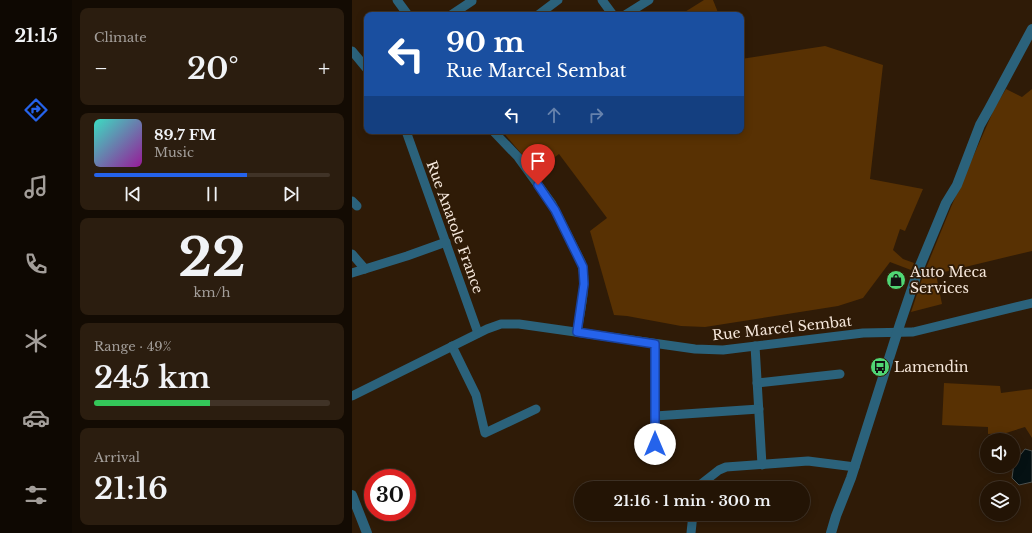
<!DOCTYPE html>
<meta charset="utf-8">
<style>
body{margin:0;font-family:"Libre Baskerville",serif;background:#2b1d0f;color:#f1f3f6;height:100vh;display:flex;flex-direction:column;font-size:15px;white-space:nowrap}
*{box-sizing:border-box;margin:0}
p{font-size:13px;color:#a39e9a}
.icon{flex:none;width:22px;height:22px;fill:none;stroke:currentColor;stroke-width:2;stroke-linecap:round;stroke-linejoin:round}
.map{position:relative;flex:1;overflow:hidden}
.panel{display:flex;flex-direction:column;gap:8px;padding:8px;background:#130b03;width:280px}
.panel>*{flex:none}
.guide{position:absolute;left:12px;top:12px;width:380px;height:122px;border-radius:8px;box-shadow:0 2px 10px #0003,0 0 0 1px #403327;background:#1a4fa0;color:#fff;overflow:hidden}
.tools{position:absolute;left:628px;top:433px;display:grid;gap:8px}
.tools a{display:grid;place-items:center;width:40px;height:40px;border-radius:50%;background:#231405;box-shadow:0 2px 10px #0003,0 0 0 1px #403327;font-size:20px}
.speed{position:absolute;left:12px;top:469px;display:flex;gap:8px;font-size:20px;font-weight:700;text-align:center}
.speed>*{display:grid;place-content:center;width:52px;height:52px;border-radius:50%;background:#231405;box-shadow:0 2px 10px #0003,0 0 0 1px #403327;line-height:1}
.speed .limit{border:6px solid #d22;background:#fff;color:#111}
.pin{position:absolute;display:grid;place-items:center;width:34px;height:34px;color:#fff;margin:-41px -17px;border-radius:50% 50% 50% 0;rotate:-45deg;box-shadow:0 0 4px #0007}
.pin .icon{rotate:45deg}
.me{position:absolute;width:44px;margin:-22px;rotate:0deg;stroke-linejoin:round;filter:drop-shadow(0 0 3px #0008)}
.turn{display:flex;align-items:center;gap:14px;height:84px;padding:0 16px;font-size:18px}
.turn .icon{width:52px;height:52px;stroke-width:2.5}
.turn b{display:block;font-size:28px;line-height:34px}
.lanes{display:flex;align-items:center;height:38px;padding:0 16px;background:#0003;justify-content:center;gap:20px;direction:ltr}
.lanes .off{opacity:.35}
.big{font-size:30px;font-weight:600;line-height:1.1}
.panel .widget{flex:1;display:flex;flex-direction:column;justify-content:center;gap:6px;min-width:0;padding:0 14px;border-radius:8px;background:#2b1d0f}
.panel .dial{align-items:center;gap:0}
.dial b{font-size:52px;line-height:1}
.song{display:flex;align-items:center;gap:12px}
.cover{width:48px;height:48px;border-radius:6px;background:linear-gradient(135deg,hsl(170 70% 55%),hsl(300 70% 35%))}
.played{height:4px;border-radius:2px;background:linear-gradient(90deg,#2563eb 65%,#403327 65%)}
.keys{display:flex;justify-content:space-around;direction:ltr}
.heat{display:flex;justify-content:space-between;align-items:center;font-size:22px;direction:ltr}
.charge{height:6px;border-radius:3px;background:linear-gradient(90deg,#34c759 49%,#403327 0)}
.trip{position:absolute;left:222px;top:481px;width:236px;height:40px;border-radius:20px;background:#231405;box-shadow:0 2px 10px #0003,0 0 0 1px #403327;font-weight:600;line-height:40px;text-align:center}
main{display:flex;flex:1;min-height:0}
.tabs{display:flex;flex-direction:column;width:72px;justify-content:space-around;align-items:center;background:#0e0802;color:#a39e9a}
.tabs .icon{width:28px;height:28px}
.tabs .on{color:#2563eb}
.tabs b{font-size:18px;color:#f1f3f6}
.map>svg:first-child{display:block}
.green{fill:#583103}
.water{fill:#051113;stroke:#4d514f}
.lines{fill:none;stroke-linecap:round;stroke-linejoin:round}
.minor{stroke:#2b627b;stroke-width:9}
.tertiary{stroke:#2b627b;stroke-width:10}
.route-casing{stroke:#184099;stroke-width:10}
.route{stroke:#2563eb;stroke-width:7}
.labels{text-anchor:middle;stroke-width:3.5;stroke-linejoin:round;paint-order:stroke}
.street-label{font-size:14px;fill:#f5e7db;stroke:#2f1b07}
.poi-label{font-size:14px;fill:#f5e7db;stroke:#2f1b07;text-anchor:start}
</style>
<main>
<nav class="tabs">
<b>21:15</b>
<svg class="icon on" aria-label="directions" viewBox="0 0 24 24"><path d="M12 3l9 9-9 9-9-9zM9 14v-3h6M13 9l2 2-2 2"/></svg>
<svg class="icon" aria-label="music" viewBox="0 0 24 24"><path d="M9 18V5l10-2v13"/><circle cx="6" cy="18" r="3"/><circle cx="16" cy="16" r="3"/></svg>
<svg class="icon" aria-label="phone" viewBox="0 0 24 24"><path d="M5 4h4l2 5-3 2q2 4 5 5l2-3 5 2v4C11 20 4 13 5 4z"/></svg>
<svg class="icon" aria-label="climate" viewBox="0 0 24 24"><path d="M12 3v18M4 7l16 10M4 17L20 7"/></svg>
<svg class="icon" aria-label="car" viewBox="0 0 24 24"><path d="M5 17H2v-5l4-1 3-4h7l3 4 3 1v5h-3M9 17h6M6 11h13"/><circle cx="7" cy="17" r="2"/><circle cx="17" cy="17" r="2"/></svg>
<svg class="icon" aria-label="filters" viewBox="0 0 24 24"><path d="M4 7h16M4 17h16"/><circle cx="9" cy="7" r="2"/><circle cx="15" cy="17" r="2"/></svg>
</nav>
<section class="panel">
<div class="widget"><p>Climate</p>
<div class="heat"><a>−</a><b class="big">20°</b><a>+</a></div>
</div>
<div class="widget">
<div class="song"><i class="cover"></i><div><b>89.7 FM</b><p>Music</p></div></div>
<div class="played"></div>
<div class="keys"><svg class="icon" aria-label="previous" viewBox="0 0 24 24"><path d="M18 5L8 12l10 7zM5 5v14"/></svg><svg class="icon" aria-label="pause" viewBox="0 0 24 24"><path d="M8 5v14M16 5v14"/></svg><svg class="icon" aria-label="next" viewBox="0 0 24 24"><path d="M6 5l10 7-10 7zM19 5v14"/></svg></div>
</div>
<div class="widget dial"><b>22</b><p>km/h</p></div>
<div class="widget"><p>Range · 49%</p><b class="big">245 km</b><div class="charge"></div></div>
<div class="widget"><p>Arrival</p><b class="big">21:16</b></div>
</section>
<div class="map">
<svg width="680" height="533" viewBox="0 0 680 533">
<rect width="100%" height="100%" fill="#2f1b07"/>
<g class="green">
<polygon points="352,0 361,0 367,15 328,15"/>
<polygon points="473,46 531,65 518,179 571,189 553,231 548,229 541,250 551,259 562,263 559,270 538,262 511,298 486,306 353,327 329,326 275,316 262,315 238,231 255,218 207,154 184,171 150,131 389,131 389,59"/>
<polygon points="654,89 670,97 680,89 680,251 584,274 590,304 559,312 572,273 599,207 643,107"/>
<polygon points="592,383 648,386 649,393 680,389 680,438 673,427 654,433 636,434 636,427 590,425"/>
</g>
<polygon class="water" points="673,449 680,451 680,482 667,485 660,478 662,463"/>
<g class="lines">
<g class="minor">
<polyline points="45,0 56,15"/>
<polyline points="250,0 261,15"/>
<polyline points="99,15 120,1 119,0"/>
<polyline points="186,15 206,0"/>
<polyline points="273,15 297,0"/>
<polyline points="0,51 15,69"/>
<polyline points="54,131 126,333"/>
<path d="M 141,131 L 166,157 L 200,204 L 229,262 C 236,282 228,312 225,332"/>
<polyline points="0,201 5,206"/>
<polyline points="0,254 13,269 55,256 94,242"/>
<polyline points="0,273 13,269"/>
<polyline points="100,346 124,395 133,433 184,409"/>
<polyline points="403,346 410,465"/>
<polyline points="405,383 488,374"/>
<polyline points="0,396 135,329 149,324 167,324 343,349 371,350 511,333 561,332 680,303"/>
<polyline points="303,416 407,409"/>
<polyline points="303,459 303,344"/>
<polyline points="344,488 367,470 374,467 456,461 503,467"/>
<polyline points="339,533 341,514"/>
</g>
<g class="tertiary">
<polyline points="0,495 15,533"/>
<polyline points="479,533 484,516 499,478 548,324 567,268 594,203 605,185 628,125 637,109 680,29"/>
</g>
</g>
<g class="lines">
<g class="route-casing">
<polyline id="route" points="186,185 203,210 231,267 232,284 225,332 303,344 303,444"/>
</g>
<use href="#route" class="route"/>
</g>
<defs>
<g id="shop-disc" transform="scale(1)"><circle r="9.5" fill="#50d674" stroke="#2f1b07"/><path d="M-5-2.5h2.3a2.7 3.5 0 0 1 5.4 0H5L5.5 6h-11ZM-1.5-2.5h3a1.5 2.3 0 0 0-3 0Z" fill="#111"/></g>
<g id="bus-disc" transform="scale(1)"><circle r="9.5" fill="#50d674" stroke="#2f1b07"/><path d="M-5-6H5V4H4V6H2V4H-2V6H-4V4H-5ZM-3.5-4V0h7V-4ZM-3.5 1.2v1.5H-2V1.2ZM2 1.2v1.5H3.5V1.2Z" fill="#111"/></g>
</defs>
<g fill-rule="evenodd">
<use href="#shop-disc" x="544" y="280"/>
<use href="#bus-disc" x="528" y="367"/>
</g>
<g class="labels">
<g class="street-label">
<text transform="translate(103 227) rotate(70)" y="5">Rue Anatole France</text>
<text transform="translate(430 328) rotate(-6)" y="5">Rue Marcel Sembat</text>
</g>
<g class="poi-label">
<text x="558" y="277">Auto Meca<tspan x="558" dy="16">Services</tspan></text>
<text x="542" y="372">Lamendin</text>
</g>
</g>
</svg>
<div class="tools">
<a><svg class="icon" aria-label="sound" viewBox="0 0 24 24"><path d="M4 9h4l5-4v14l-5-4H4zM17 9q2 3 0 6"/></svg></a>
<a><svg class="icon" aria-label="layers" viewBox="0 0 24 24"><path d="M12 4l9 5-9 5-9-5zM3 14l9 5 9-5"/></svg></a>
</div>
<div class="speed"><div class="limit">30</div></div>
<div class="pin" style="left:186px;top:185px;background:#d93025"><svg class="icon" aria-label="arrive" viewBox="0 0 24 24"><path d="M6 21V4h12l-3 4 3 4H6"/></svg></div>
<svg class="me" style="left:303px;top:444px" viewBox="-20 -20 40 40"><circle r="19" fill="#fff"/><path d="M0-13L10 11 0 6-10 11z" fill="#2563eb"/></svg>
<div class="trip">21:16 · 1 min · 300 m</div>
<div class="guide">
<div class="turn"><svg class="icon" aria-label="left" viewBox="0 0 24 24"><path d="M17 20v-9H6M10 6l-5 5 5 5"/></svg><div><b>90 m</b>Rue Marcel Sembat</div></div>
<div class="lanes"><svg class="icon" aria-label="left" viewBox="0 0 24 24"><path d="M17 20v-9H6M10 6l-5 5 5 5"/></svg><svg class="icon off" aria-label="ahead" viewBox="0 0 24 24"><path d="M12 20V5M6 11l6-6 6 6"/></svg><svg class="icon off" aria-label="right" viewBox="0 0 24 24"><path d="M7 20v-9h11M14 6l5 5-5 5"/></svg></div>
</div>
</div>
</main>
